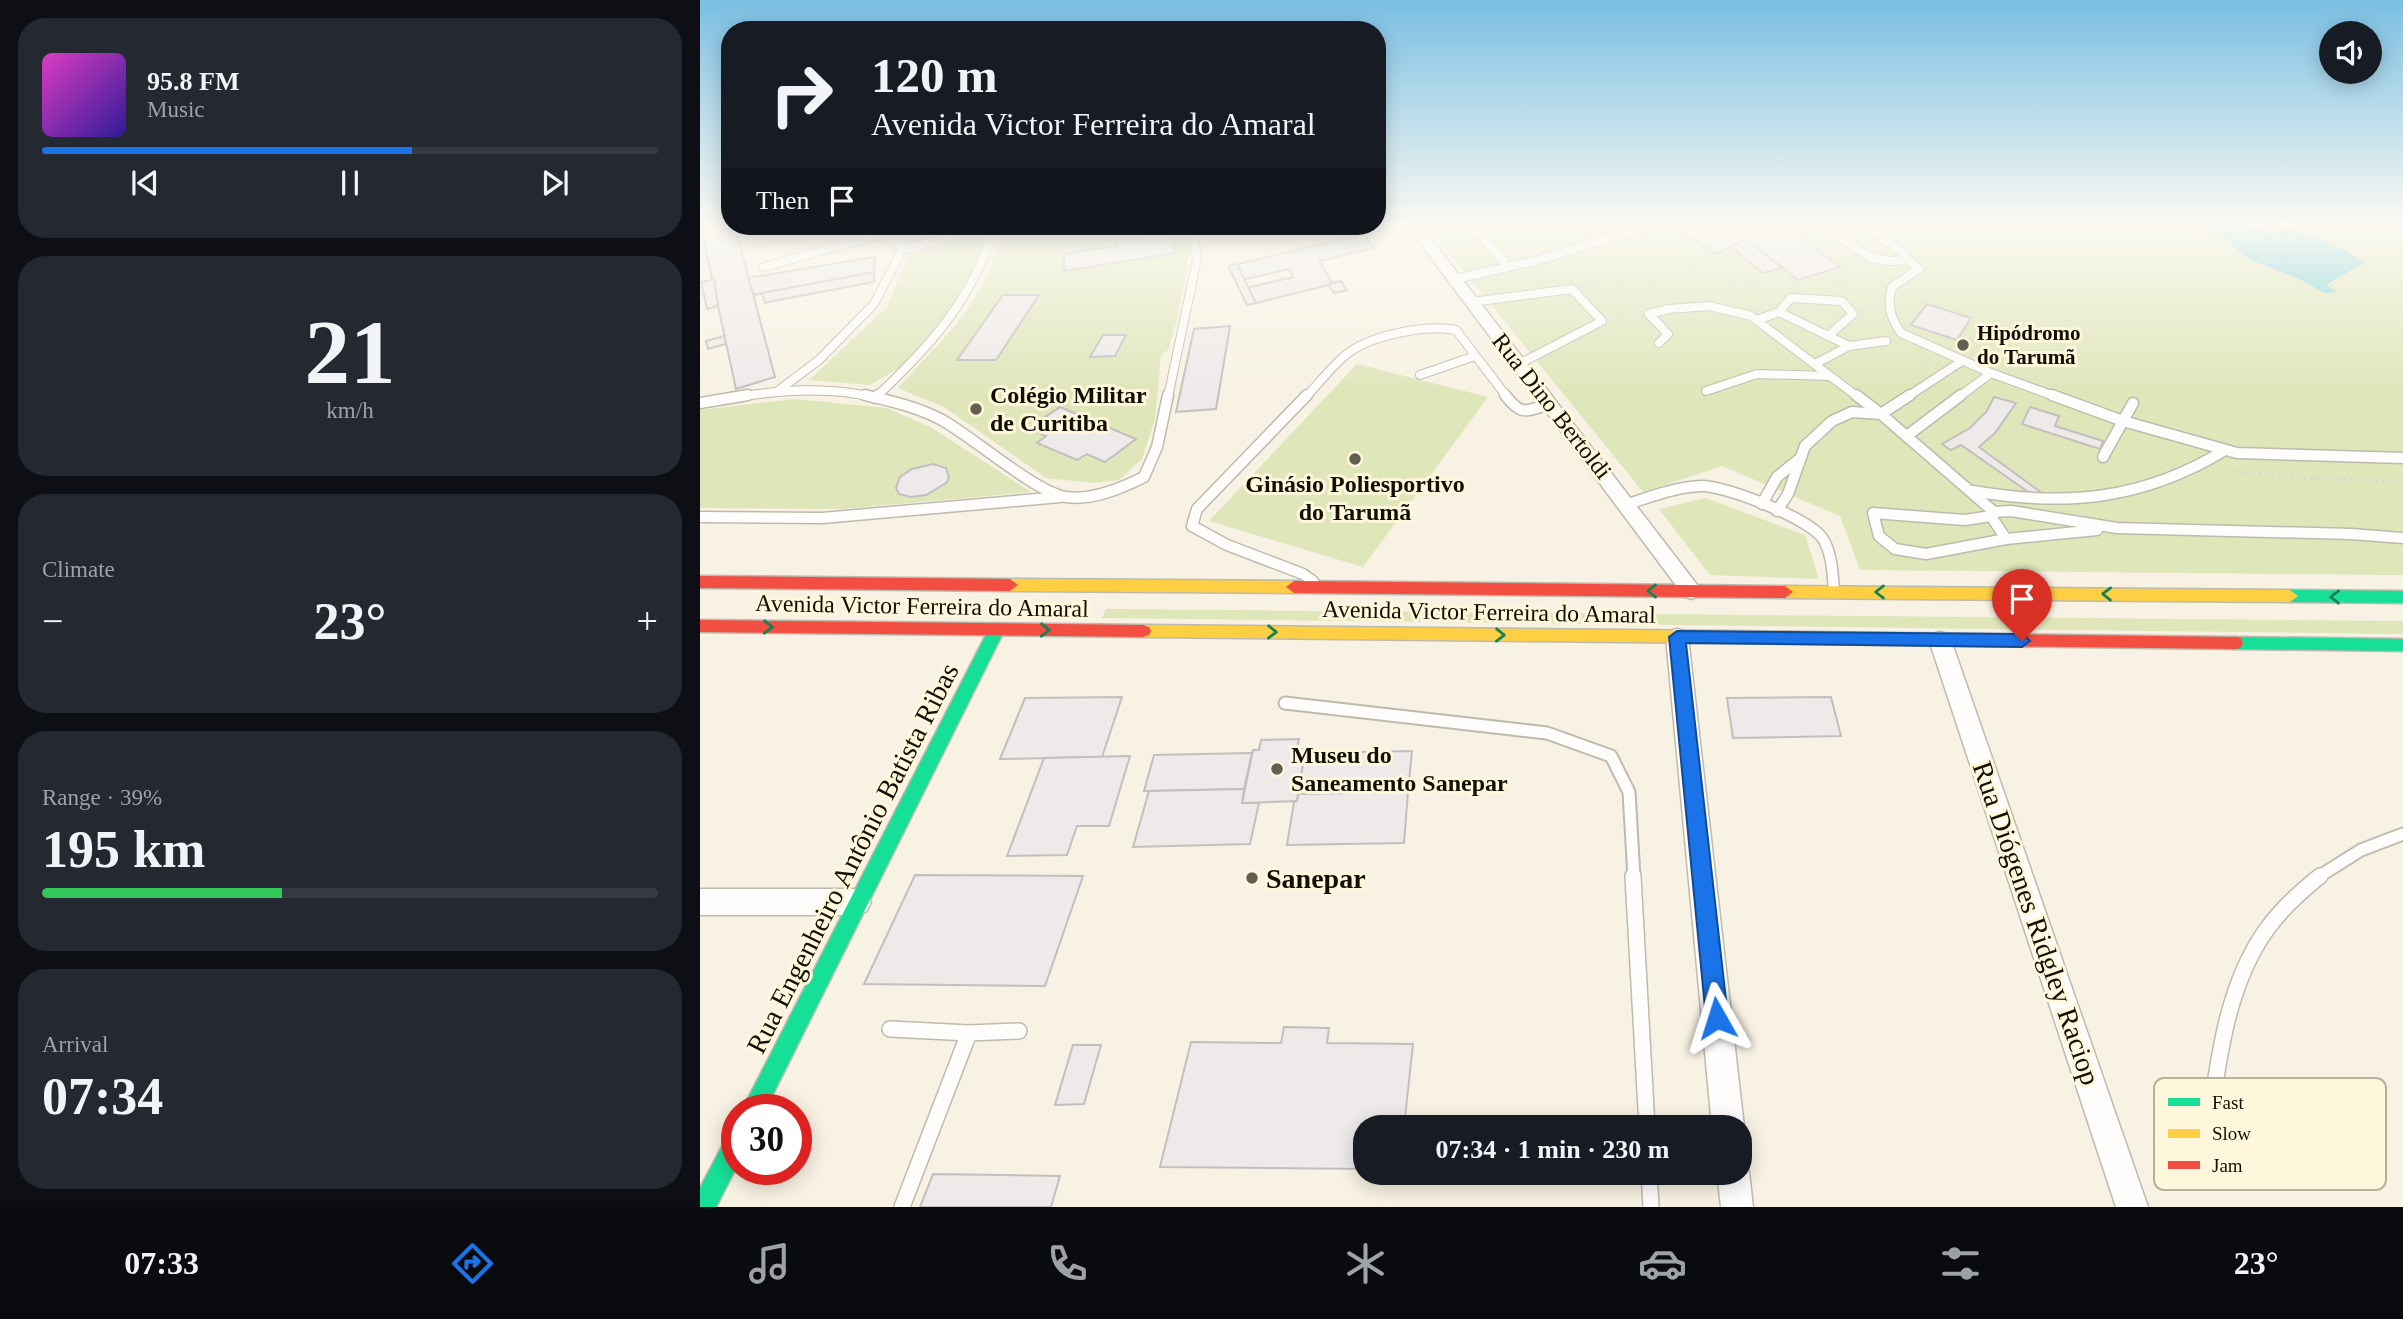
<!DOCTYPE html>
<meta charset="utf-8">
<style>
body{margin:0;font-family:"Times New Roman",serif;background:#242831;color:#f1f3f6;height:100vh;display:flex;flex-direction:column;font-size:26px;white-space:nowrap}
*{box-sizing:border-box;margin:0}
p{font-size:23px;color:#9ea1a6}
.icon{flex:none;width:38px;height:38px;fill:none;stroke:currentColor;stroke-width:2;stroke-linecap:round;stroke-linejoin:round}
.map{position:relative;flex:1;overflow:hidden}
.details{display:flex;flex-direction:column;gap:18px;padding:18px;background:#0d0f14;width:700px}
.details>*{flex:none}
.guide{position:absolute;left:21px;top:21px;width:665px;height:214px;border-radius:28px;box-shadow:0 4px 18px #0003;background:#171b24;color:#f1f3f6;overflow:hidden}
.fabs{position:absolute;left:1619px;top:21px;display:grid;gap:14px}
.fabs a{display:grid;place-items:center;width:63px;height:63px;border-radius:50%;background:#171b24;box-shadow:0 4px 18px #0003;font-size:35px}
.speed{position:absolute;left:21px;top:1094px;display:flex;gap:14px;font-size:35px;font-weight:700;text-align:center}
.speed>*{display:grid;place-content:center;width:91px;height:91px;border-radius:50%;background:#171b24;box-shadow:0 4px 18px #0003;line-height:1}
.speed .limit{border:10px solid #d22;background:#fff;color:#111}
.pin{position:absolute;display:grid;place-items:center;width:60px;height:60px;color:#fff;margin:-72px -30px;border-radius:50% 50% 50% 0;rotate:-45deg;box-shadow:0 0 7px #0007}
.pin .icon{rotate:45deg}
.me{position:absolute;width:77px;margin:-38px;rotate:354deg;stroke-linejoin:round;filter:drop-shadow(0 0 5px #0008)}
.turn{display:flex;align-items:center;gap:24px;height:147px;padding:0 35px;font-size:32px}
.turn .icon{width:91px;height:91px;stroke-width:2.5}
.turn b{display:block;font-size:49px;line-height:60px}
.then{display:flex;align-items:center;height:66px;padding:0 35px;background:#0003;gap:14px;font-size:26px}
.big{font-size:52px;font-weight:700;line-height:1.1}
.details .card{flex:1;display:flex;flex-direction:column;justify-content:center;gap:10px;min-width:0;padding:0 24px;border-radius:28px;background:#242831}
.details .dial{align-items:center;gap:0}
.dial b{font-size:91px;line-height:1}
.song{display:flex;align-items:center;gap:21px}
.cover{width:84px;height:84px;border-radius:10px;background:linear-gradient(135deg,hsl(310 70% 55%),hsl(250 70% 35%))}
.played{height:7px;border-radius:4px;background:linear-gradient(90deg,#1a73e8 60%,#363941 60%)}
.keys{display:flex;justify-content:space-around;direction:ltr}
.heat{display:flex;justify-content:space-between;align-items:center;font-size:38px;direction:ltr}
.charge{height:10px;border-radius:5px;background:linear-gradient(90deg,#34c759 39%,#363941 0)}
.trip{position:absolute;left:653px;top:1115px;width:399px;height:70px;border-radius:28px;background:#171b24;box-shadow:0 4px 18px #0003;font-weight:700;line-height:70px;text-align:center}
.dock{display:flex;height:112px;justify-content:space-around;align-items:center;background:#090b0e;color:#9ea1a6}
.dock .icon{width:49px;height:49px}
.dock .selected{color:#1a73e8}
.dock b{font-size:32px;color:#f1f3f6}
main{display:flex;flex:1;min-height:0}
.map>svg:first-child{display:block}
.green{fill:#dfe6ba}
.water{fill:#75d0db}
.building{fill:#eeeaea;stroke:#c3bfbf;stroke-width:2}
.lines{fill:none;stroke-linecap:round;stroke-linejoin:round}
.lane-far3-casing{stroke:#bebaae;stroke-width:10}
.lane-far2-casing{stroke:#bebaae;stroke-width:13}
.lane-far1-casing{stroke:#bebaae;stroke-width:15}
.lane-casing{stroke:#bebaae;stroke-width:18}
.street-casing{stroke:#bebaae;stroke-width:3}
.fast-casing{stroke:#bebaae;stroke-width:3}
.slow-casing{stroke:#bebaae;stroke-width:3}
.jam-casing{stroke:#bebaae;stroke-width:3}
.path-far1{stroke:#d9d8d3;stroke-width:2.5;stroke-dasharray:1 3.5;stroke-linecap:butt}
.path{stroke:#d9d8d3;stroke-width:3.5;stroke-dasharray:2 4.5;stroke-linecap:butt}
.lane-far3{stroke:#fefdfb;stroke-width:8}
.lane-far2{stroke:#fefdfb;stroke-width:10}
.lane-far1{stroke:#fefdfb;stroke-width:11}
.lane{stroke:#fefdfb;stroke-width:15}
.street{fill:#fefdfb;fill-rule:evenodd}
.fast{fill:#16e098;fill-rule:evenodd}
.slow{fill:#ffcf43;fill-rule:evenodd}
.jam{fill:#f24e42;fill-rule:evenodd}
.path-bridge{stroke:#d9d8d3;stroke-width:2.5;stroke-dasharray:1 3.5;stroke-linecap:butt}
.oneway{stroke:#148255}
.route{fill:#1a73e8;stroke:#114b97;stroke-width:2}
.poi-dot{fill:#625e52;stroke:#fff7db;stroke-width:2.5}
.labels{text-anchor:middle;stroke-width:6;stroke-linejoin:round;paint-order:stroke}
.far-poi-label{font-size:21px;font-weight:bold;fill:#120f04;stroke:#fff7db;text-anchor:start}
.poi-label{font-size:24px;font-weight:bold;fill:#120f04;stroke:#fff7db;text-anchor:start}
.street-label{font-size:24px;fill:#120f04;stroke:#fff7db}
.near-street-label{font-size:28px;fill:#120f04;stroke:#fff7db}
.near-poi-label{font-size:28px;font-weight:bold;fill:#120f04;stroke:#fff7db;text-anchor:start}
.key{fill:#fff7db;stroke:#b8b19a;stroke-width:2}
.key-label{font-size:19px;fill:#120f04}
</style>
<main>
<section class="details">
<div class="card">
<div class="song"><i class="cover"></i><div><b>95.8 FM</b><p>Music</p></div></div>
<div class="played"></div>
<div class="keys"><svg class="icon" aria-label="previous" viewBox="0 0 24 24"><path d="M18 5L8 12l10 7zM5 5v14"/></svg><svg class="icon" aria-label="pause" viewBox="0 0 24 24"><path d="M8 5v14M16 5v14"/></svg><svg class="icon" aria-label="next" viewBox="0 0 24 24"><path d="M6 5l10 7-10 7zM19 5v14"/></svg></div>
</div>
<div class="card dial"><b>21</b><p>km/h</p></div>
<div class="card"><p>Climate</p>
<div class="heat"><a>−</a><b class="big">23°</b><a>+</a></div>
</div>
<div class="card"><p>Range · 39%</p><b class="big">195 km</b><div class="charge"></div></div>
<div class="card"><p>Arrival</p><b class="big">07:34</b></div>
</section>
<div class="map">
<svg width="1703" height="1207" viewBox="0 0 1703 1207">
<rect width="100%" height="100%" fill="#f7f2e3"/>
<g class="green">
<polygon points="725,223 1703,223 1703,575 1160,570 1140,516 1022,466 943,492"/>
<path d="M 314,226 L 482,226 L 491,245 L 476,323 L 468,350 L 461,356 L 455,419 L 442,459 L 419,480 L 393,483 L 346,478 L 244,407 L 198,388 C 240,341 294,296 299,229 Z"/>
<polygon points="273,236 284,237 276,268 245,320 199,368 170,385 109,380 187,307 209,254"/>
<polygon points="657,364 788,397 663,567 509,521"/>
<polygon points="95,399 187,408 232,428 331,492 142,509 0,508 0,410"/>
<polygon points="1006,498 1105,535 1119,579 1010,575 959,509"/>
<polygon points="406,609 1703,621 1703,634 402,618"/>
</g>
<polygon class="water" points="1494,223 1550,223 1570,233 1584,228 1593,229 1647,251 1664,263 1626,285 1637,292 1624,293 1603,281 1547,258 1529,242"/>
<g class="building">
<polygon points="0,223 35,226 75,377 36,389"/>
<polygon points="982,223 1026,224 1046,239 1016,254 988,235"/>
<polygon points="1080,223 1140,267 1098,280 1026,224"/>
<polygon points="416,226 451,226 452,238 470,235 476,253 364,271 364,254 417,246"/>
<polygon points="664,234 674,248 619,261 633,284 556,303 546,288 593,277 589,269 542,280 534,265"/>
<polygon points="1046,239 1082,268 1063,273 1032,248"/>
<polygon points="175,257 174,274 54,295 48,278"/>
<polygon points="537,264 556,303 547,305 528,266"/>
<polygon points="174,272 174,282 68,302 65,303 62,293"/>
<polygon points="14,279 18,306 7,309 1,282"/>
<polygon points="641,281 647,290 634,293 628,284"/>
<polygon points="303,295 339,295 296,360 257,360"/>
<polygon points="1227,304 1271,318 1257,340 1211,325"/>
<polygon points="530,326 516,409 476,412 494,329"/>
<polygon points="403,335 426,335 415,356 390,357"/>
<polygon points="24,336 26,344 8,349 6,341"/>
<polygon points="1294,397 1316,403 1295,433 1279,447 1342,493 1334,496 1261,445 1251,450 1242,444 1270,428 1287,411"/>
<polygon points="360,407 436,439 405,462 387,454 377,460 337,443 346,436 328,429"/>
<polygon points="1330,407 1359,416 1355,426 1403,441 1400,449 1322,424"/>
<polygon points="233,464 246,468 249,478 246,483 226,495 211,497 199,494 196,488 200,477 212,469"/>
<polygon points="422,697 402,757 300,759 325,698"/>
<polygon points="1131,697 1141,736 1033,738 1027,698"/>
<polygon points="599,739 597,749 606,749 597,801 542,803 553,750 559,750 561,740"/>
<polygon points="712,751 708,792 598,794 605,753"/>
<polygon points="552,753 544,789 444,791 454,755"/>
<polygon points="430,756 409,826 377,826 367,855 307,856 344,758"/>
<polygon points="544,789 542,803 559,803 550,844 433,847 449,791"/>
<polygon points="708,792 704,843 587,845 594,802 597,801 598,794"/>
<polygon points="215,875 383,876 345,986 164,984"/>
<polygon points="584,1027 629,1028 627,1043 713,1044 704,1127 665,1127 665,1169 460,1167 491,1042 581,1043"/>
<polygon points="373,1045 401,1045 384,1104 355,1105"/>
<polygon points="233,1174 360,1176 351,1207 220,1207"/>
</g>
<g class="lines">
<g class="lane-far3-casing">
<g id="lane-far3">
<polyline points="772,223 804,262"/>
<path d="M 1130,223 L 1131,229 C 1153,246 1173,266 1203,260 L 1205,257 L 1202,252 L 1161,223"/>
<polyline points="202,250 288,226"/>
<path d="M 1205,257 L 1219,269 L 1192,287 C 1187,306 1190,317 1201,333 L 1291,373"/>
<polyline points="64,267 192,231 185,226"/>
<polyline points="755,279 839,260 958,223"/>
<polyline points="772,302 872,289 902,321 819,364"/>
<polyline points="1079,312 1149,346"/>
<polyline points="949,314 969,309 1009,306 1051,316 1130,376"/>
<polyline points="949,314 968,334 959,343"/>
<polyline points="1057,320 1079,312 1091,298 1142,301 1153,314 1128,336"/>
<polyline points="1115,364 1149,346 1186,341"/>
<polyline points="720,375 775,356"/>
<polyline points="79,390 119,360 174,304 202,250 192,231 212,226"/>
<polyline points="1006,391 1057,374 1130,376 1158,397"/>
<path d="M 38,397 C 81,390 128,386 172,397"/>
<path d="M 176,397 C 228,348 266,307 291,239 L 285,226"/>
<polyline points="468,397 497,259 493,226"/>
<path d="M 606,397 C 619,383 632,366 647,354 C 671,335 727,324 756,330 L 807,397"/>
<polyline points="1207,397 1262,361"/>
<polyline points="1259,397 1291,373 1357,397"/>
</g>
</g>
<g class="lane-far2-casing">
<g id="lane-far2">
<path d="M 165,395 C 191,401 218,407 242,420 C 273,437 335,492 366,497 C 392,501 422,488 444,477 L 457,447 L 468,395"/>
<polyline points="607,395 497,509 492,526 527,545 603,574 613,581"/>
<path d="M 805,395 C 823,418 826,410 851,404"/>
<polyline points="1156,395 1181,414 1210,395"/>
<polyline points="1352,395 1423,421 1537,453 1703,458"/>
<polyline points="175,398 178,395"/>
<polyline points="0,403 48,395"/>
<polyline points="1208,435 1261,395"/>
<polyline points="1403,457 1433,403"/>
<path d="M 1273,491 C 1366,507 1443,500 1525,450"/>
<path d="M 927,504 C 951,497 975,487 1001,486 C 1024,485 1111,519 1123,539 C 1132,553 1133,576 1134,592"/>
<polyline points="1062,504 1077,477 1098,460"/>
<polyline points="1077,511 1088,494 1105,446 1132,421 1152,412 1181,414 1294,512"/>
<polyline points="1291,516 1265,520 1173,513 1179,536 1195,549 1226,554 1306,539 1397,530"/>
<polyline points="0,517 122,518 360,497"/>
<polyline points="1306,539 1291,516 1294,512 1311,511 1417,528 1651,534 1703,538"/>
</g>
</g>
<g class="lane-far1-casing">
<g id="lane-far1">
<polyline points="585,703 847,733 911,756 929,792 934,877"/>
<polyline points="1618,877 1661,850 1703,834"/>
</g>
</g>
<g class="lane-casing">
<g id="lane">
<polyline points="933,876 947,1127"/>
<polyline points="190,1029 269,1033 202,1207"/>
<polyline points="269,1033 319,1031"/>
<path d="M 1505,1150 C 1517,1077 1522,991 1567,929 C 1582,908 1600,892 1620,876"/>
<polyline points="949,1172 951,1207"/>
</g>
</g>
<g class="street-casing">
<g id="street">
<polygon points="705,223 719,223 998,586 1001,591 998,596 991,599 984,596"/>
<polygon points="977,629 985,631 988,637 1044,1127 1040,1137 1040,1127 1012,1127 966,637 969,631"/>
<polygon points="1240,632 1248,634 1251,640 1448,1207 1416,1207 1229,640 1232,634"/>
<polygon points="0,889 158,889 167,893 171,902 167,911 158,915 0,915"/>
<polygon points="1040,1159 1044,1161 1049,1172 1053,1207 1021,1207 1017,1172 1040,1172"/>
</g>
</g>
<g class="fast-casing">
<g id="fast">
<polygon points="1590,590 1703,591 1703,603 1590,602 1582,596"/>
<polygon points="297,623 303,625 305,629 65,1110 42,1110 289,629 291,625"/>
<polygon points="1535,637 1703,639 1703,651 1535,649 1529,648 1527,643 1529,638"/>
<polygon points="37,1129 37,1166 16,1207 0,1207 0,1188 29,1133"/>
</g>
</g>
<g class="slow-casing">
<g id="slow">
<polygon points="310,579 594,581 602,587 594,593 310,591 302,585"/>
<polygon points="1085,586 1590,590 1598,596 1590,602 1085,598 1077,592"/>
<polygon points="443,625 1025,631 1031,633 1033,637 1031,641 1025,643 443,637 437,635 435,631 437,627"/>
</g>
</g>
<g class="jam-casing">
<g id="jam">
<polygon points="0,576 310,579 318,585 310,591 0,588"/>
<polygon points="594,581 1085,586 1093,592 1085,598 594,593 586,587"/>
<polygon points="0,620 443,625 449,627 451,631 449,635 443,637 0,632"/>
<polygon points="1025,631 1535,637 1541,638 1543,643 1541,648 1535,649 1025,643 1019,641 1017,637 1019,633"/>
</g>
</g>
<g class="path-far1">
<polyline points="1094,223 1165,275 1131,285"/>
<polyline points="966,232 1004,262 1076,296"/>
<polyline points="936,246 917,269 916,281 940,306"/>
<polyline points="884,285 917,275"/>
<polyline points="1021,296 1018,289 1040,282"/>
<polyline points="901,299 948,285 968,274"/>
<polyline points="914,317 937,310"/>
<polyline points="1200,350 1230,367"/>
</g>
<polyline class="path" points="1520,470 1614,478 1703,481"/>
<use href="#lane-far3" class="lane-far3"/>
<use href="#lane-far2" class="lane-far2"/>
<use href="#lane-far1" class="lane-far1"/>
<use href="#lane" class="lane"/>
<use href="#street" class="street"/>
<use href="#fast" class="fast"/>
<use href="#slow" class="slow"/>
<use href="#jam" class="jam"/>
<polyline class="path-bridge" points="968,274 993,271 1046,239"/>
</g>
<defs><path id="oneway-chevron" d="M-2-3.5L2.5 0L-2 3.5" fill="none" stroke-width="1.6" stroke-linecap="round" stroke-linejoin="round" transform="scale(1.75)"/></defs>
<g class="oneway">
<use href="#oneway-chevron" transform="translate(952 591) rotate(-180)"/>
<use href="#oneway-chevron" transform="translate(1180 592) rotate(-180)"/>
<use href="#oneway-chevron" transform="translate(1407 594) rotate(-179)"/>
<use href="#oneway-chevron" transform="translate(1635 597) rotate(-179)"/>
<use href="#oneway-chevron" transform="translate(68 627) rotate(1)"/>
<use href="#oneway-chevron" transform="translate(345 630) rotate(1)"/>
<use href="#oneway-chevron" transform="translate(572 632) rotate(1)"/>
<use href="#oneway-chevron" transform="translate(800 635) rotate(1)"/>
</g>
<linearGradient id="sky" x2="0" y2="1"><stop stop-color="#7abfe3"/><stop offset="0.57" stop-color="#fbf9f2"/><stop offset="1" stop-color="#fbf9f2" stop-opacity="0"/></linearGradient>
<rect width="1703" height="392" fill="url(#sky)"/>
<polygon class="route" points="977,631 1322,634 1330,641 1322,647 986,643 1028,1018 1025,1026 1017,1029 1009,1026 1006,1018 969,637"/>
<g class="poi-dot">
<circle cx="1263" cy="345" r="7"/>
<circle cx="276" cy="409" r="7"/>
<circle cx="655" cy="459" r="7"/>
<circle cx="577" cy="769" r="7"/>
<circle cx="552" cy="878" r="7"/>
</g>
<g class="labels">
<g class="far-poi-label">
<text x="1277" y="340">Hipódromo<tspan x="1277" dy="24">do Tarumã</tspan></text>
</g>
<g class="poi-label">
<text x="290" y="403">Colégio Militar<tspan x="290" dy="28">de Curitiba</tspan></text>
<text x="655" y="492" text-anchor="middle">Ginásio Poliesportivo<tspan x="655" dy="28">do Tarumã</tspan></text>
<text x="591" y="763">Museu do<tspan x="591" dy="28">Saneamento Sanepar</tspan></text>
</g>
<g class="street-label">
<text transform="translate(852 406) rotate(52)" y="8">Rua Dino Bertoldi</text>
<text transform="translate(222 606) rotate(1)" y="8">Avenida Victor Ferreira do Amaral</text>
<text transform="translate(789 612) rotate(1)" y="8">Avenida Victor Ferreira do Amaral</text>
</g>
<g class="near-street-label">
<text transform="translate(152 858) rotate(-63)" y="10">Rua Engenheiro Antônio Batista Ribas</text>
<text transform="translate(1337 923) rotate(71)" y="10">Rua Diógenes Ridgley Raciop</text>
</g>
<g class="near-poi-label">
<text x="566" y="888">Sanepar</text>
</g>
</g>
<rect x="1454" y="1078" width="232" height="112" rx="10" class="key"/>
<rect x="1468" y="1098" width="32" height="8" fill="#16e098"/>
<rect x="1468" y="1129" width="32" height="9" fill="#ffcf43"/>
<rect x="1468" y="1161" width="32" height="8" fill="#f24e42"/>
<g class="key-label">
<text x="1512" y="1109">Fast</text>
<text x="1512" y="1140">Slow</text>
<text x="1512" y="1172">Jam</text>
</g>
</svg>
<div class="fabs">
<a><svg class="icon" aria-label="sound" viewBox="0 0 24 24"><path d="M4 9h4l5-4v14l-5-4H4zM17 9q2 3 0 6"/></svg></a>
</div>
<div class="speed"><div class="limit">30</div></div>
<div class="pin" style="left:1322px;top:641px;background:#d93025"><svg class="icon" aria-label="arrive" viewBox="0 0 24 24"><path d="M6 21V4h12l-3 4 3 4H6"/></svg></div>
<svg class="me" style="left:1017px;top:1018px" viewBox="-20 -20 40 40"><path d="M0-17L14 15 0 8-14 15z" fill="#1a73e8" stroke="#fff" stroke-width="4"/></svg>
<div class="trip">07:34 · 1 min · 230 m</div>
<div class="guide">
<div class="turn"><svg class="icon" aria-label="right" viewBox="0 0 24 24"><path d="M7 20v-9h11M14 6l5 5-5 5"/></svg><div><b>120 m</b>Avenida Victor Ferreira do Amaral</div></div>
<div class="then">Then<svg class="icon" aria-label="arrive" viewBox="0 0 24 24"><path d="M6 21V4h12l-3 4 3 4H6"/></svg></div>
</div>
</div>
</main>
<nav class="dock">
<b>07:33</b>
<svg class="icon selected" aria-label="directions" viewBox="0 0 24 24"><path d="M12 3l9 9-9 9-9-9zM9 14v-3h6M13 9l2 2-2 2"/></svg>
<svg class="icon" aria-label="music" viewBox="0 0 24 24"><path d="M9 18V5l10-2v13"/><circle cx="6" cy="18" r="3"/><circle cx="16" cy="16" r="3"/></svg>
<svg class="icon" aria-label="phone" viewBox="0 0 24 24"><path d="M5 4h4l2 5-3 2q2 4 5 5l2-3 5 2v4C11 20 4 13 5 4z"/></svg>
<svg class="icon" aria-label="climate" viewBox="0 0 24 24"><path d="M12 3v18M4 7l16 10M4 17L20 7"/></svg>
<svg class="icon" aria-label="car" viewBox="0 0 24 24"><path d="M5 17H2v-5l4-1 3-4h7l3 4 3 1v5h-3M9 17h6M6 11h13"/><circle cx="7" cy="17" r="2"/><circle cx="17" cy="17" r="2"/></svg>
<svg class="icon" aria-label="filters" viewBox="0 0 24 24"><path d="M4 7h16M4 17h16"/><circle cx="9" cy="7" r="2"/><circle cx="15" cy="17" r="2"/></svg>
<b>23°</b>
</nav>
